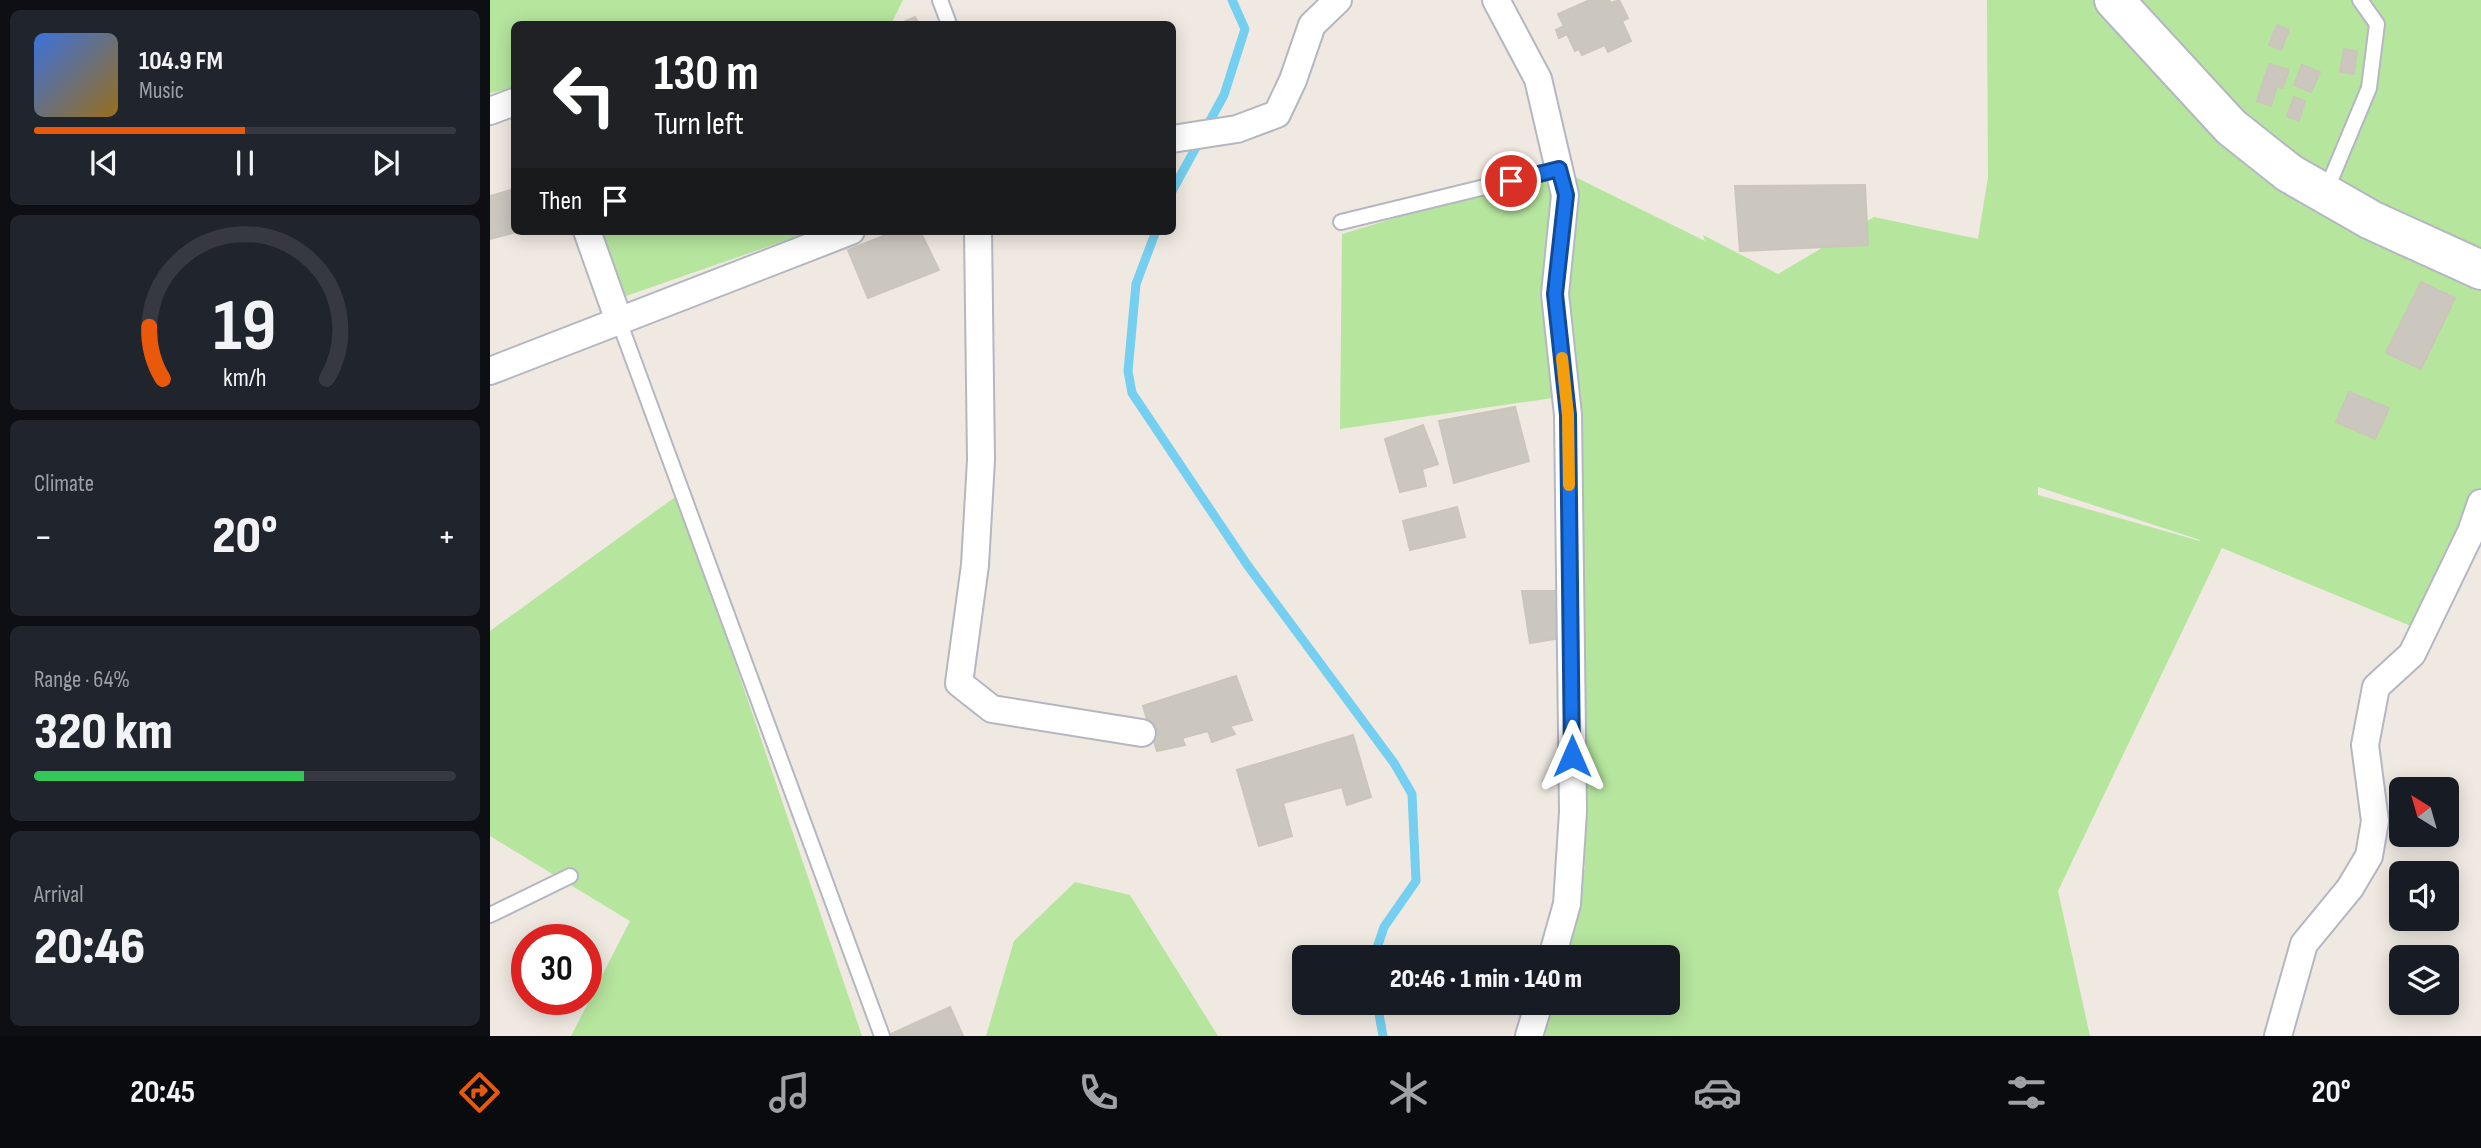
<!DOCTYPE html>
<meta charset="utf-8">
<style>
body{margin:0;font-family:"Sofia Sans Condensed",sans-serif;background:#20242c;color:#f1f3f6;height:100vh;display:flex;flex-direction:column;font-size:26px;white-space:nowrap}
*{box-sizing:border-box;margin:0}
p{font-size:23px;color:#9ea1a6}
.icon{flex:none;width:38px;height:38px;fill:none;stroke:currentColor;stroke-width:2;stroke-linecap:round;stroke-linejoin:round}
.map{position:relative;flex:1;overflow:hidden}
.drawer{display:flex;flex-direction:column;gap:10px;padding:10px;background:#0d0f14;width:490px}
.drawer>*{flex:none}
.top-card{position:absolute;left:21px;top:21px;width:665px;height:214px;border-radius:10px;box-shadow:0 4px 18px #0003;background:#202124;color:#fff;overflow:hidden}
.needle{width:46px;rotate:323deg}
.buttons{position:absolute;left:1899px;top:777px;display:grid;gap:14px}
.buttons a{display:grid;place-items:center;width:70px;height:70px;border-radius:10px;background:#171b24;box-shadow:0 4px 18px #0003;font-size:35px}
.speed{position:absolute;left:21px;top:924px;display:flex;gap:14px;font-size:35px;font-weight:700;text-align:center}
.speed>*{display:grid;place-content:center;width:91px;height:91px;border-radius:50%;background:#171b24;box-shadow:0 4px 18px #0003;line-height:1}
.speed .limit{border:10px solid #d22;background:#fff;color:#111}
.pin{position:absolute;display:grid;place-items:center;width:60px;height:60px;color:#fff;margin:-30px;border:4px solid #fff;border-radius:50%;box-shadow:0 2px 7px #0007}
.me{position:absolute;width:77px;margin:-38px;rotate:0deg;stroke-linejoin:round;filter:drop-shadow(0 0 5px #0008)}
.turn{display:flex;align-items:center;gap:24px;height:147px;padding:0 28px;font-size:32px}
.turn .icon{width:91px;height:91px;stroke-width:2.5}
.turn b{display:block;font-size:49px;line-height:60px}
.then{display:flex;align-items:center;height:66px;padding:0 28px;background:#0003;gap:14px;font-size:26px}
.big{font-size:52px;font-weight:800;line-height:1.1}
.drawer .tile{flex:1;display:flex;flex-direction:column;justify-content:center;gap:10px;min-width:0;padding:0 24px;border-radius:10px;background:#20242c}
.drawer .dial{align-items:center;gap:0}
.dial svg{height:182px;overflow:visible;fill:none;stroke:#363941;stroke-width:7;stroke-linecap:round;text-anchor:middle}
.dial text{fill:#f1f3f6;stroke:none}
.song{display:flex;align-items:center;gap:21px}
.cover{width:84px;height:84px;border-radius:10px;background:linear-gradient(135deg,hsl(220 70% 55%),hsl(40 70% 35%))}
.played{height:7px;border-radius:4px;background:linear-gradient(90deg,#ea580c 50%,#363941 50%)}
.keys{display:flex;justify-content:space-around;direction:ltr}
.heat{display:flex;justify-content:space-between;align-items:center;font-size:38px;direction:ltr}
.charge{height:10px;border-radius:5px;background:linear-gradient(90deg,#34c759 64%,#363941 0)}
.trip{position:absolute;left:802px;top:945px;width:388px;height:70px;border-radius:10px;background:#171b24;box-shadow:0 4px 18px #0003;font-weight:800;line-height:70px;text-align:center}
.menu{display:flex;height:112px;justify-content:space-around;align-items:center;background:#090b0e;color:#9ea1a6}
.menu .icon{width:49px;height:49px}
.menu .active{color:#ea580c}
.menu b{font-size:32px;color:#f1f3f6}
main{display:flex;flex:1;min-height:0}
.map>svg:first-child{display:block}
.green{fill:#b6e59e;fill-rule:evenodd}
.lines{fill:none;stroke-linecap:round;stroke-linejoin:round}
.stream{stroke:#75cff0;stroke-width:9}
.building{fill:#cbc7bf;stroke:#cbc5ba;stroke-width:2}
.lane-casing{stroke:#b4b7c1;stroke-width:18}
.street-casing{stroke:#b4b7c1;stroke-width:30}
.secondary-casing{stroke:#b4b7c1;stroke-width:42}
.lane{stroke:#fff;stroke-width:14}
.street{stroke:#fff;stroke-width:26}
.secondary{stroke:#fff;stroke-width:38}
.route-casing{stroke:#114b97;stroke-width:18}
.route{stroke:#1a73e8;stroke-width:12}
.slow{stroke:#f59e0b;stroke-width:12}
</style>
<main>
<section class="drawer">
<div class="tile">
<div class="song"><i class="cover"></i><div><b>104.9 FM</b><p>Music</p></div></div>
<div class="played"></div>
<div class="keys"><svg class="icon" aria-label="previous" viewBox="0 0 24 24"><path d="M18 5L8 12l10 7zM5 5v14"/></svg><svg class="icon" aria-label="pause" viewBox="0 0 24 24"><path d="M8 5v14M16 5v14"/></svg><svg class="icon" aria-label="next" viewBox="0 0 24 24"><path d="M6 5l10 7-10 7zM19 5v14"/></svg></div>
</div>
<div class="tile dial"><svg viewBox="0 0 100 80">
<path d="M14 69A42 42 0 1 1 86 69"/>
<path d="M14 69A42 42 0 0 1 8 46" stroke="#ea580c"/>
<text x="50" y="56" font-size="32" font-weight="700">19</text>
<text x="50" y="72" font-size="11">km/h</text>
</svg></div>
<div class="tile"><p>Climate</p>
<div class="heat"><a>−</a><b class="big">20°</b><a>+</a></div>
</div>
<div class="tile"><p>Range · 64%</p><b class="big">320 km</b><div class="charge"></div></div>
<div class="tile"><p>Arrival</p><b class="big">20:46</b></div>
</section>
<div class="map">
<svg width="1991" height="1036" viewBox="0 0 1991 1036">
<rect width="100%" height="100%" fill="#efe9e1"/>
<g class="green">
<polygon points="0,0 413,0 401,24 24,24 24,88 0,93"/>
<path d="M 1497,0 L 1991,0 L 1991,493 L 1933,631 L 1732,548 L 1568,891 L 1600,1036 L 1044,1036 L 1054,1003 L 1178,1003 L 1178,957 L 1068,957 L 1095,868 L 1076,396 L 850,429 L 852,234 L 1069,169 L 1215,241 L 1213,235 L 1288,274 L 1384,217 L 1488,239 L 1498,177 ZM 1548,487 L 1710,540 L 1710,541 L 1548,495 Z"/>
<polygon points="107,231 323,231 136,296"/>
<polygon points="188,495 372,1036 81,1036 140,921 0,836 0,631"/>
<polygon points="585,882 640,895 728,1036 496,1036 524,941"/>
</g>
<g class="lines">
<g class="stream">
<polyline points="716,128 734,95 755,29 742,0"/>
<polyline points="682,191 710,140"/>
<polyline points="666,231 646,284 638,371 642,393 758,566 904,763 922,794 926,881 894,927 884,957"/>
<polyline points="887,1003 893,1036"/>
</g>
</g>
<g class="building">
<polygon points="1100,0 1119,0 1121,3 1129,0 1138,18 1132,21 1141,41 1118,52 1115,45 1092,55 1089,49 1085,51 1077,34 1069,38 1066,30 1074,26 1068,14"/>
<polygon points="425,17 429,24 409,24"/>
<polygon points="1787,25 1799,30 1791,50 1779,45"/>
<polygon points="1854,49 1867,51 1864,74 1850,72"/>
<polygon points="1779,64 1799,70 1793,88 1787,86 1781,106 1767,101"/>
<polygon points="1812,65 1830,72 1821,92 1804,85"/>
<polygon points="1804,97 1815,101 1809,121 1797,116"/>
<polygon points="1375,185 1378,245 1250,251 1245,186"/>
<polygon points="24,189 24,231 30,231 0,239 0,196"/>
<polygon points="406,231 430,231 449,270 378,298 358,250"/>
<polygon points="1931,282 1965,298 1931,369 1896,353"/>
<polygon points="1859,392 1899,408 1885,439 1846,422"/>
<polygon points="1025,407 1039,461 964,483 949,421"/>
<polygon points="933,425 948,464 932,469 936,486 910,492 895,439"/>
<polygon points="967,507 975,537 920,550 913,521"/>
<polygon points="1032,591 1069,591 1071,638 1040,643"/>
<polygon points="746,676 762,720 740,726 745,734 722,742 718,731 692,738 695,745 667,751 653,706"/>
<polygon points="863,735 881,797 857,805 852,787 793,803 802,836 769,846 747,770"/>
<polygon points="1091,948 1110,956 1109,957 1090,957"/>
<polygon points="460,1007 473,1036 399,1036 399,1035"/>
</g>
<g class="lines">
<g class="lane-casing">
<g id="lane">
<polyline points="450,0 459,24"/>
<polyline points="1836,191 1879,88 1887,24 1870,0"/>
<polyline points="851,222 1069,169"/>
<polyline points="129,321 392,1036"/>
<polyline points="0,915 80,876"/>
</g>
</g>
<g class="street-casing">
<g id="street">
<polyline points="1006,0 1048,79 1075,195 1065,294 1078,415 1083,812 1077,904 1062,957"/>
<polyline points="0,111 24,102"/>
<polyline points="682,139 747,129 787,114 803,80 822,25 848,0"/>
<polyline points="97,231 129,321"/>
<polyline points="488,231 491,460 485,565 469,683 502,709 652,733"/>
<polyline points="0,371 361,231"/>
<polyline points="1039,1036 1049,1003"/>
<polyline points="1788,1036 1814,944 1860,888 1879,856 1885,821 1875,745 1886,687 1922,654 1981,532 1991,503"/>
</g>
</g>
<g class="secondary-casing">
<polyline id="secondary" points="1624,0 1741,127 1799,173 1881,220 1991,270"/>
</g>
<use href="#lane" class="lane"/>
<use href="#street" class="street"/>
<use href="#secondary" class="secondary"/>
</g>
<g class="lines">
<g class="route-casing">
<polyline id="route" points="1021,181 1069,169 1076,195 1065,294 1078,415 1082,756"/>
</g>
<use href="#route" class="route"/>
<polyline class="slow" points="1072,358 1078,415 1079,485"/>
</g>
</svg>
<div class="buttons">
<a><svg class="needle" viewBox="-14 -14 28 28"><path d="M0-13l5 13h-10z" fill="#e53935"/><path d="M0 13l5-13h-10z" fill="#9ea1a6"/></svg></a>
<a><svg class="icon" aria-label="sound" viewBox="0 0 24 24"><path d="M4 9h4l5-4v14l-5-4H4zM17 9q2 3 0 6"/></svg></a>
<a><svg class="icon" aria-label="layers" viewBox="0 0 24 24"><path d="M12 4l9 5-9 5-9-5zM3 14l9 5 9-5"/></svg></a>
</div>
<div class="speed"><div class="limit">30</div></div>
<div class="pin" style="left:1021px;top:181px;background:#d93025"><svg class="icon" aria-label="arrive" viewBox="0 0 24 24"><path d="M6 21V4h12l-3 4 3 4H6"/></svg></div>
<svg class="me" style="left:1082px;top:756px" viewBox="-20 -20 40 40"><path d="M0-17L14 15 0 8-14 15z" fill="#1a73e8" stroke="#fff" stroke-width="4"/></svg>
<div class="trip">20:46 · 1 min · 140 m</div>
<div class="top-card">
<div class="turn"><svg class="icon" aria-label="left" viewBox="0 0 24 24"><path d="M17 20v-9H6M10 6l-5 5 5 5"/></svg><div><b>130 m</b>Turn left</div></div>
<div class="then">Then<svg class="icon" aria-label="arrive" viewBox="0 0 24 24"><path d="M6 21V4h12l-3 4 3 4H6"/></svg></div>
</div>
</div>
</main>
<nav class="menu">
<b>20:45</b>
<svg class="icon active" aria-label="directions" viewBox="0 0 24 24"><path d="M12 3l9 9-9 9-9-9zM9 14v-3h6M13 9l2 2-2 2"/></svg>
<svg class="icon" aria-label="music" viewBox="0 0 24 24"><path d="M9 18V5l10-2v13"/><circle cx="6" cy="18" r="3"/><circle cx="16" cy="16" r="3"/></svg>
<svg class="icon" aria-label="phone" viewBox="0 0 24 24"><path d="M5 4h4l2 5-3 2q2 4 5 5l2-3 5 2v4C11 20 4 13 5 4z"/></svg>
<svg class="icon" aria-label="climate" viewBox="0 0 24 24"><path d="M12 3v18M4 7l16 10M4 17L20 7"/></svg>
<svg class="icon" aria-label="car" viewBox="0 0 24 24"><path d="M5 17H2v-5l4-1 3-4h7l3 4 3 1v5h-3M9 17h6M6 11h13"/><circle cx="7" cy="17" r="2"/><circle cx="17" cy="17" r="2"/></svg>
<svg class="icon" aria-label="filters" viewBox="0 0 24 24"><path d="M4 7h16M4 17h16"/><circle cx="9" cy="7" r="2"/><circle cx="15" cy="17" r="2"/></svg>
<b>20°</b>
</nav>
